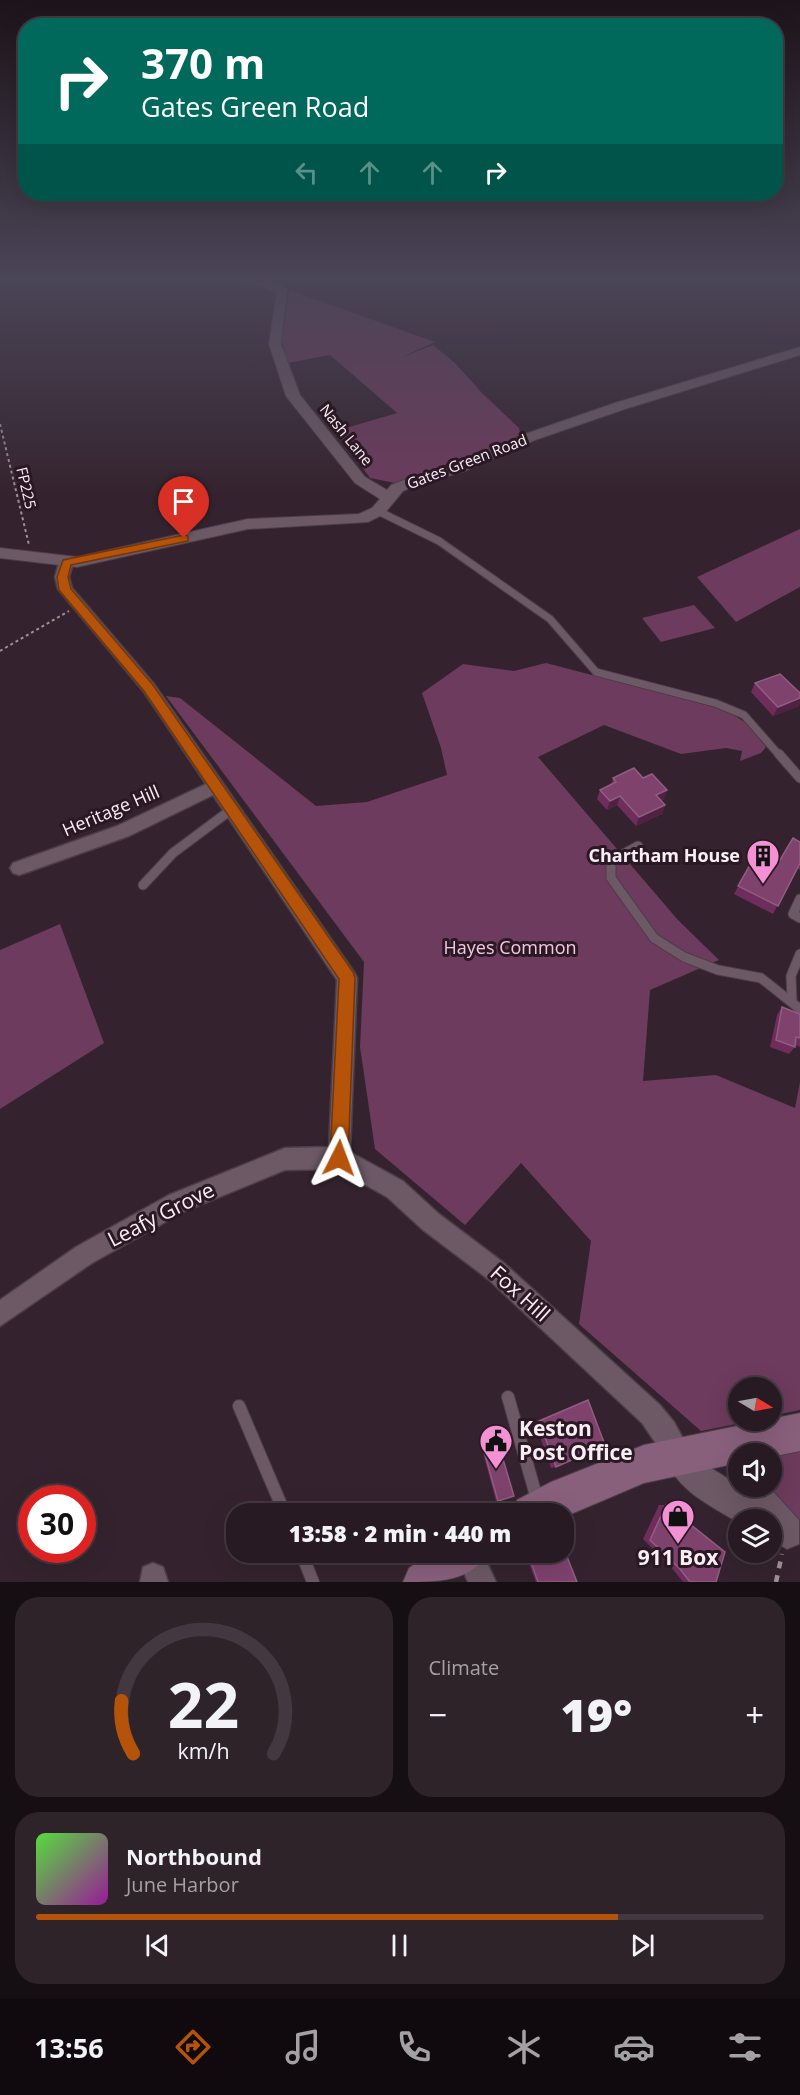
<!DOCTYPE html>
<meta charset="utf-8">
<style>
body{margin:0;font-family:"Open Sans",sans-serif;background:#2f232a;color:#f1f3f6;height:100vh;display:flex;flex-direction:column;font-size:22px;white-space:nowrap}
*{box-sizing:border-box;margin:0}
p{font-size:20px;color:#a4a1a5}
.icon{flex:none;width:33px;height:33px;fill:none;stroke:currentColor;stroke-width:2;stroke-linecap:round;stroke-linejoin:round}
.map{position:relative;height:1582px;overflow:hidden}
.sheet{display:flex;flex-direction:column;gap:15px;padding:15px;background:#150e13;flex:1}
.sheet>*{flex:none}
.top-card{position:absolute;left:18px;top:18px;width:765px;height:183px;border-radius:24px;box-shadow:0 6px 24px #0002,0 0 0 2px #433840;background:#00695c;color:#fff;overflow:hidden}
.needle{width:39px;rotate:100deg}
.buttons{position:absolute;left:728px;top:1377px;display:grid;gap:12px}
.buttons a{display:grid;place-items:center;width:54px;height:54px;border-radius:50%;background:#271a22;box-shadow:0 6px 24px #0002,0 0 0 2px #433840;font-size:30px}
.speed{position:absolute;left:18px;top:1485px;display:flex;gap:12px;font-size:30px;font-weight:700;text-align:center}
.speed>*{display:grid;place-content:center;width:78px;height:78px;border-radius:50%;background:#271a22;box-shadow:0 6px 24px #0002,0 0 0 2px #433840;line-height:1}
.speed .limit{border:9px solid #d22;background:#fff;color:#111}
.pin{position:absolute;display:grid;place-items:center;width:51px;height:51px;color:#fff;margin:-62px -26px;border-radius:50% 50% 50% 0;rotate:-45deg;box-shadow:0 0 6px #0007}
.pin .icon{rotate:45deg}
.me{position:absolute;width:66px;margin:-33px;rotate:3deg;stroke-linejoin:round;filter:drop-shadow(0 0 4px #0008)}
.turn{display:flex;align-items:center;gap:21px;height:126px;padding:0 24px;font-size:27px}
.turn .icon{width:78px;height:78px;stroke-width:2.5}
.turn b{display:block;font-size:42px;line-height:51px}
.lanes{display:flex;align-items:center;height:57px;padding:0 24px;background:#0003;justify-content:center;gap:30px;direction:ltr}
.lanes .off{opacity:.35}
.big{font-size:45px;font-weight:800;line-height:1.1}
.sheet .tile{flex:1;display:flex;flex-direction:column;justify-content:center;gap:9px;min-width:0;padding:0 21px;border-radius:24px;background:#2f232a}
.sheet .dial{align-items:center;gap:0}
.dial svg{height:156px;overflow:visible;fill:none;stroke:#433840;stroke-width:7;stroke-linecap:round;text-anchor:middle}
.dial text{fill:#f1f3f6;stroke:none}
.song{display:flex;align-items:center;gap:18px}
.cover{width:72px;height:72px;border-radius:9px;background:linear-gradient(135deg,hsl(110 70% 55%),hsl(300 70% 35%))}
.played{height:6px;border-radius:3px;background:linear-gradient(90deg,#b45309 80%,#433840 80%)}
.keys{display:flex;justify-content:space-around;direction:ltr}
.heat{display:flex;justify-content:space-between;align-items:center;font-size:33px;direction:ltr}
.sheet .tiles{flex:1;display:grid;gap:15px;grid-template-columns:1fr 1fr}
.tile:last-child{grid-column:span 2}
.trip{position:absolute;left:226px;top:1503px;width:348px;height:60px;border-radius:24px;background:#271a22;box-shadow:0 6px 24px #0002,0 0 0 2px #433840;font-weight:800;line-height:60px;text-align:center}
.menu{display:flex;height:96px;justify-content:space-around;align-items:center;background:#100a0e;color:#a4a1a5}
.menu .icon{width:42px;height:42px}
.menu .on{color:#b45309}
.menu b{font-size:27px;color:#f1f3f6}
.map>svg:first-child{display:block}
.green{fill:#6d3b5d}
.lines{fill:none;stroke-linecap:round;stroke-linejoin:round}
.service-far2-casing{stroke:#4c3e47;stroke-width:9}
.service-far1-casing{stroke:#4c3e47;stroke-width:11}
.service-casing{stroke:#4c3e47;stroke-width:14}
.minor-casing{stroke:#4c3e47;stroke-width:3}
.tertiary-casing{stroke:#4c3e47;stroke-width:2}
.secondary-casing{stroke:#4c3e47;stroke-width:2}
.path-far1{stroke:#9e8f98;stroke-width:2;stroke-dasharray:3 3;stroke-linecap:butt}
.path{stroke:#9e8f98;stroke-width:4.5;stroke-dasharray:7 7;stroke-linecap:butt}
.service-far2{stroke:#6d5966;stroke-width:7}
.service-far1{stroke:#6d5966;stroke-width:9}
.service{stroke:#6d5966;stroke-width:12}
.minor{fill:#6d5966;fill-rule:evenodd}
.tertiary{fill:#6d5966;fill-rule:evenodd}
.secondary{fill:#89607c;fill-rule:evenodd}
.wall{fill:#6e2d5c}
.shaded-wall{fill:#512143}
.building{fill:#7e426d;stroke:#915d82;stroke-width:1.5}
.route{fill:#b45309;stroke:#753606;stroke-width:1.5}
.labels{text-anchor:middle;stroke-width:6;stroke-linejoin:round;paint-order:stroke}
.far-street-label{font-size:15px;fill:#faeef5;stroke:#2a1924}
.street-label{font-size:18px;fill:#faeef5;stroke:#2a1924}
.poi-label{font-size:18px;font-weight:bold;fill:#faeef5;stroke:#2a1924;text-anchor:end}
.park-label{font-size:18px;fill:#f2c8e3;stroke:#2a1924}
.near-street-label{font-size:21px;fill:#faeef5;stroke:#2a1924}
.near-poi-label{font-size:21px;font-weight:bold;fill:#faeef5;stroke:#2a1924;text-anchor:start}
</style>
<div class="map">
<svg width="800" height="1582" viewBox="0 0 800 1582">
<rect width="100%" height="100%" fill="#34232e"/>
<g class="green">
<polygon points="289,290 435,342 400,358 433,345 456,364 481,392 519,428 521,437 395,483 370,478 336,431 397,413 330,355 288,363 282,342"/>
<polygon points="800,529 800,587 736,622 697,577"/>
<polygon points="694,605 715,628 661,642 642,618"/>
<polygon points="546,663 725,710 748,724 766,747 761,753 740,761 742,751 726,748 681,754 604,725 538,757 678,920 719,960 650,990 643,1081 716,1075 795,1108 800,1082 800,1410 771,1416 771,1388 738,1388 738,1420 751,1421 701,1431 579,1324 591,1241 521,1163 465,1225 375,1149 360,1047 364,962 166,696 180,698 316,806 367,802 447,775 441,748 422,693 463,664 514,671"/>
<polygon points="60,924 104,1043 0,1109 0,950"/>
<polygon points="800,1449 800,1520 756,1492 754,1487 771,1486 771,1455"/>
</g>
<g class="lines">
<g class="service-far2-casing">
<polyline id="service-far2" points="378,511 439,541 550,619 596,672 715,703 744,715 780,756"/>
</g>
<g class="service-far1-casing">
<g id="service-far1">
<polyline points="779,754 800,778"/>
<polyline points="638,846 611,861 611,878 654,938 684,957 718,970 761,978 800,1009"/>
<polyline points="143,885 173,853 232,809"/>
<polyline points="800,899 793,914 800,918"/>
<polyline points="792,1001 791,976 800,954"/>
</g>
</g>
<g class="service-casing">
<g id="service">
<polyline points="508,1397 537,1499"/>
<polyline points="239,1406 285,1514"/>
<polyline points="301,1552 313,1582"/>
</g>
</g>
<g class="minor-casing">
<g id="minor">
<polygon points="66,559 73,563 69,577 72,588 154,684 354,972 357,978 350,1152 403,1181 439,1214 504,1263 660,1405 674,1422 692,1455 688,1464 679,1468 670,1464 642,1423 488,1279 423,1230 387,1197 337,1169 285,1170 185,1211 92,1263 0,1326 0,1300 76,1247 169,1195 285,1148 329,1147 337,980 213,795 129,836 25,873 19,875 13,873 10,868 13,863 117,826 206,784 144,692 58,589 55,577 59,563"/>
<polygon points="455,1552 482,1552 496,1582 468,1582"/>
<polygon points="153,1563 163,1567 168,1582 140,1582 143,1567"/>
</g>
</g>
<g class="tertiary-casing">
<g id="tertiary">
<path d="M 231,277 C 250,276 272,277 287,288 L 281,344 L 300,395 L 365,477 L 387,490 L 391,485 L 404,480 L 455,465 L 525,434 L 615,403 L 800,347 L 800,355 L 625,409 L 535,440 L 465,471 L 414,486 L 403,491 L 384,514 L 368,522 L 248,529 L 77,567 L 0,558 L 0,548 L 77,557 L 248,519 L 359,514 L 372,508 L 380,499 L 355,483 L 286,396 L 269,344 L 277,292 Z"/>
<path d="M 679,1439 L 691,1443 L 711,1468 L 730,1480 L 732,1474 L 738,1472 L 738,1486 L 768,1486 L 799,1520 L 799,1544 L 787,1549 L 771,1540 L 771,1520 L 738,1520 L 738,1522 C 707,1504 677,1490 663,1455 L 667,1443 Z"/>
</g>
</g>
<g class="secondary-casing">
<g id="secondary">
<polygon points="800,1413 800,1451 771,1457 771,1454 738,1454 738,1463 644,1483 564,1517 564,1514 512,1514 517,1500 551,1482 644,1445"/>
<path d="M 432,1552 L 488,1552 C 472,1582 437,1582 403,1582 L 409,1568 Z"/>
</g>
</g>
<g class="path-far1">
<polyline points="0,424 29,545"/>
<polyline points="0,651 69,611"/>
</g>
<polyline class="path" points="776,1582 782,1554"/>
<use href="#service-far2" class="service-far2"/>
<use href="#service-far1" class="service-far1"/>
<use href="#service" class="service"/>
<use href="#minor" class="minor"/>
<use href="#tertiary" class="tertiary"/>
<use href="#secondary" class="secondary"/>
</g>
<g class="wall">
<polygon points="755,683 799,706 773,716 751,692"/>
<polygon points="613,778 643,778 667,790 664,799 661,801 665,805 662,814 636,826 617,805 607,810 597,799 600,790 611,785"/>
<polygon points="800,842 800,870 797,868 773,914 734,894 759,849 780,860"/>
<polygon points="782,1007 800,1014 800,1047 795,1045 795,1047 789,1054 770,1047 777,1015"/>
<polygon points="539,1421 556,1467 551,1468 535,1423"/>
<polygon points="482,1444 498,1501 496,1501 481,1445"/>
<polygon points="659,1505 666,1505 716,1582 683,1582 671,1567 643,1539"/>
<polygon points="538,1552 564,1552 577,1582 536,1582 527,1558"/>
</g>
<g class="shaded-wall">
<polygon points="800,698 800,703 799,706 773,716 778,707"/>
<polygon points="667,790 664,799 653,804 656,795"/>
<polygon points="620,796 617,805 607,810 610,801"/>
<polygon points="665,805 662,814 636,826 639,817"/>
</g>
<g class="building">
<polygon points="780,674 800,693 800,698 778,707 755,683"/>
<polygon points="634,768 643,778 652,774 667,790 656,795 665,805 639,817 620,796 610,801 600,790 616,782 613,778"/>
<polygon points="793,838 800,842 800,863 778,906 738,886 759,849 780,860"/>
<polygon points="782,1007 800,1014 800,1038 796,1037 795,1047 776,1040"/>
<polygon points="588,1400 605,1445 556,1467 539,1421"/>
<polygon points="497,1439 514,1496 498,1501 482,1444"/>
<polygon points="666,1505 725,1552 716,1582 690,1582 680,1569 650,1540"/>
<polygon points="564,1549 577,1582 538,1582 530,1559 542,1552 564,1552"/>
</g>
<linearGradient id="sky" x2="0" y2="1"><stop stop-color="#1d1319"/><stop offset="0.56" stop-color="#4a4557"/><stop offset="1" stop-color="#4a4557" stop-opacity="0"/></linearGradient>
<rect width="800" height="498" fill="url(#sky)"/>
<polygon class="route" points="184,535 188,536 188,541 71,565 68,577 71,589 153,685 353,972 355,978 348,1158 345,1164 339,1167 332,1164 330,1158 339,979 144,691 59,590 57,577 63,560"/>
<defs>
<g id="building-pin" transform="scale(1.725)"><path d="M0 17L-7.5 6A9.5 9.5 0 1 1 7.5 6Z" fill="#f491d4" stroke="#2a1924"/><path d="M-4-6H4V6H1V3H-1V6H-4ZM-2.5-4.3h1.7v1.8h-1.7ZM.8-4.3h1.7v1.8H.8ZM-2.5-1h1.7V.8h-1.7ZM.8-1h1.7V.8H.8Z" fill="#111"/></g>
<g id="civic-pin" transform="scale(1.725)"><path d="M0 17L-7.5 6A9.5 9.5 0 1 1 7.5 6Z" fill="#f491d4" stroke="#2a1924"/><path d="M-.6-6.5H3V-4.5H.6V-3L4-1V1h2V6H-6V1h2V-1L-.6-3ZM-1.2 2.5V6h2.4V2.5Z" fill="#111"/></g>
<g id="shop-pin" transform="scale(1.725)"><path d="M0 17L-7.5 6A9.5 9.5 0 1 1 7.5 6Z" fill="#f491d4" stroke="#2a1924"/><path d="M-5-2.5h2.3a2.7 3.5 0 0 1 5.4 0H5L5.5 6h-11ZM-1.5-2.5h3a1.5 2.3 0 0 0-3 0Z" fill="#111"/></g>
</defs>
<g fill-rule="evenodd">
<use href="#building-pin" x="763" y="856"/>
<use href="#civic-pin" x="496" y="1441"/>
<use href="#shop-pin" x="678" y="1516"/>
</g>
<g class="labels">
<g class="far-street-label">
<text transform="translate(346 435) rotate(51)" y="5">Nash Lane</text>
<text transform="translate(467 462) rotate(-21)" y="5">Gates Green Road</text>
<text transform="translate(26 488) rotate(77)" y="5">FP225</text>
</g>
<g class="street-label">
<text transform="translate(111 811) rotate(-23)" y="6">Heritage Hill</text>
</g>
<g class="poi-label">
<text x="740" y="862">Chartham House</text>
</g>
<g class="park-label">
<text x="510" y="954">Hayes Common</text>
</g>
<g class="near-street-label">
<text transform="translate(161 1215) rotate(-27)" y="7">Leafy Grove</text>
<text transform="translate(520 1294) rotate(42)" y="7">Fox Hill</text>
</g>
<g class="near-poi-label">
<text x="519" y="1436">Keston<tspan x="519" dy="24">Post Office</tspan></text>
<text x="678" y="1565" text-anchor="middle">911 Box</text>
</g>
</g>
</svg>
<div class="buttons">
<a><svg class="needle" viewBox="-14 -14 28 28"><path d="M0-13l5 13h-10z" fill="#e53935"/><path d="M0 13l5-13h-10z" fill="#a4a1a5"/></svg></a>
<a><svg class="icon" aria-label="sound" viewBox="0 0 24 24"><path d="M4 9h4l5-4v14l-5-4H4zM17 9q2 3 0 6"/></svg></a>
<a><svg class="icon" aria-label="layers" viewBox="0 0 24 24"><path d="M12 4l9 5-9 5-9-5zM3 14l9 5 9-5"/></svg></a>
</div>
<div class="speed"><div class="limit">30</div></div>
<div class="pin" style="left:184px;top:538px;background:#d93025"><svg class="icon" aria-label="arrive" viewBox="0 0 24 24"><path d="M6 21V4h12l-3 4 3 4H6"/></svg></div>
<svg class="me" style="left:339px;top:1158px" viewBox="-20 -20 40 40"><path d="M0-17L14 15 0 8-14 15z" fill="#b45309" stroke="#fff" stroke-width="4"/></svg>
<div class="trip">13:58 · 2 min · 440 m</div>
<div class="top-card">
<div class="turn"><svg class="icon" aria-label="right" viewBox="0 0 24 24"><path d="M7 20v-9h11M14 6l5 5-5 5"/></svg><div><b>370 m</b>Gates Green Road</div></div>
<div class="lanes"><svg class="icon off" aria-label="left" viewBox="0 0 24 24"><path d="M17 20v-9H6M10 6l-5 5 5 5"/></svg><svg class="icon off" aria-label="ahead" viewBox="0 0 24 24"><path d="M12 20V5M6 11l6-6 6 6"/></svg><svg class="icon off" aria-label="ahead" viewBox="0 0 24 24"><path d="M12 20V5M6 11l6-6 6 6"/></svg><svg class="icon" aria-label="right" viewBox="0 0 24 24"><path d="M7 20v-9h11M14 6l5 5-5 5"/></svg></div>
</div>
</div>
<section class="sheet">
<div class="tiles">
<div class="tile dial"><svg viewBox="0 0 100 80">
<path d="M14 69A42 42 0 1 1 86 69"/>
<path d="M14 69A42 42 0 0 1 8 42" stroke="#b45309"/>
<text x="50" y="56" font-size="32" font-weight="700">22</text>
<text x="50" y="72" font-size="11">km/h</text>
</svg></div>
<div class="tile"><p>Climate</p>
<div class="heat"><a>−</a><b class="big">19°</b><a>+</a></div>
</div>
<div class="tile">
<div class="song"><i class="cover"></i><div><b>Northbound</b><p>June Harbor</p></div></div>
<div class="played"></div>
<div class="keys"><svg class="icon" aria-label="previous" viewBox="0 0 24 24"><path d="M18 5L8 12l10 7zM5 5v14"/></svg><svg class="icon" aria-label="pause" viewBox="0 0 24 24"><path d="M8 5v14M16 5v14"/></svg><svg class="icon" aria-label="next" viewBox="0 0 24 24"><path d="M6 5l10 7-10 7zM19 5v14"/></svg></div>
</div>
</div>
</section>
<nav class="menu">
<b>13:56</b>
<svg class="icon on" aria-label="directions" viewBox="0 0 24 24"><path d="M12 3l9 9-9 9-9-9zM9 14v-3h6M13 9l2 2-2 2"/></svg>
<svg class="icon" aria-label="music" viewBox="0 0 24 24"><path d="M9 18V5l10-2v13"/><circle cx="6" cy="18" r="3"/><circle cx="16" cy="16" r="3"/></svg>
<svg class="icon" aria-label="phone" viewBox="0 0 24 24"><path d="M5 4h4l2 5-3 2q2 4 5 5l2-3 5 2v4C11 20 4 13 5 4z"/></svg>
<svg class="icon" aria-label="climate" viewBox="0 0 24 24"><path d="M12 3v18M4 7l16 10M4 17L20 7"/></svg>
<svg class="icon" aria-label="car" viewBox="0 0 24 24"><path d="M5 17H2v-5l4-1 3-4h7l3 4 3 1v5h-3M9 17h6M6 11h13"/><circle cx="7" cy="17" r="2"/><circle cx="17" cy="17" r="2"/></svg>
<svg class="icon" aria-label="filters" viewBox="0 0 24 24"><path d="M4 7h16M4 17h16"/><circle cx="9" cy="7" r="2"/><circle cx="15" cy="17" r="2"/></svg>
</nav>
